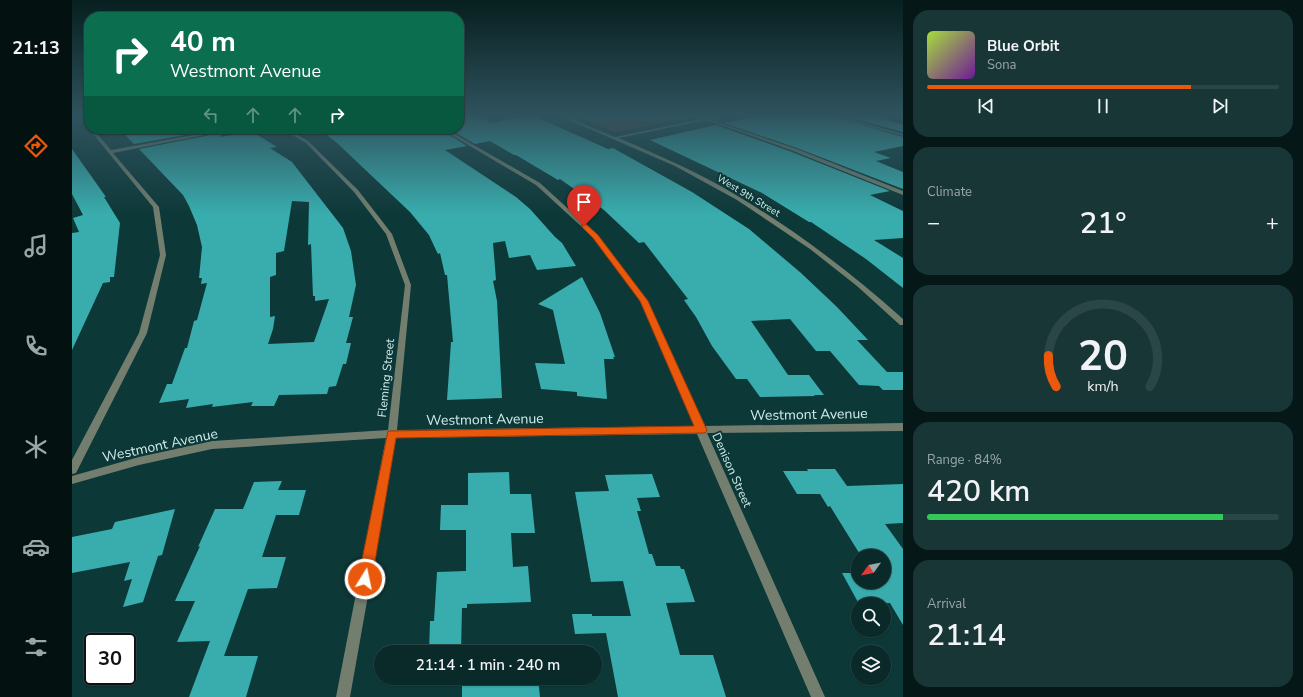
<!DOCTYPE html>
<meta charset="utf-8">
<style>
body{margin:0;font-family:"Nunito Sans",sans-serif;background:#183636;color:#f1f3f6;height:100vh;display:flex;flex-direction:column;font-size:15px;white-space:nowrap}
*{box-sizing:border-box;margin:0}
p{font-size:13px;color:#99a7a8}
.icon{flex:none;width:22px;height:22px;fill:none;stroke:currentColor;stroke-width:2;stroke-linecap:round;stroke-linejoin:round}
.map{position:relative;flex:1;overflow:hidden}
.panel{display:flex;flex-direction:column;gap:10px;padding:10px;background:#061717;width:400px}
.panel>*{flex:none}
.guide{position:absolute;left:12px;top:12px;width:380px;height:122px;border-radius:16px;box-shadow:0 1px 3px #0004,0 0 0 1px #2a4647;background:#0b6e4f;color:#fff;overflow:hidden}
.needle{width:26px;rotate:237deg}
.buttons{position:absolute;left:779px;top:549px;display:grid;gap:8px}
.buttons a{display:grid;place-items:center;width:40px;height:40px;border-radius:50%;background:#0a2a2a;box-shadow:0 1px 3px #0004,0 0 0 1px #2a4647;font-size:20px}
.speed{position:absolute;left:12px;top:633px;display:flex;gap:8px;font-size:20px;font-weight:700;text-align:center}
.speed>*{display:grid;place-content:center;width:52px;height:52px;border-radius:50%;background:#0a2a2a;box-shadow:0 1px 3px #0004,0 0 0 1px #2a4647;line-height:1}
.speed .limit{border:2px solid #111;border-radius:6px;background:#fff;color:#111}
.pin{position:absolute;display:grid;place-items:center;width:34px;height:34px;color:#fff;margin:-41px -17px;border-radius:50% 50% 50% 0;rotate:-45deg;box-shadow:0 0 4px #0007}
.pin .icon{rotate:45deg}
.me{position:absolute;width:44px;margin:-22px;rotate:10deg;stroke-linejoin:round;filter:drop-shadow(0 0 3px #0008)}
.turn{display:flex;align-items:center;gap:14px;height:84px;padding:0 20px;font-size:18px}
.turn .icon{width:52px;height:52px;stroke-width:2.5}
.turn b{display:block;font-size:28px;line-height:34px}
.lanes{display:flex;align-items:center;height:38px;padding:0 20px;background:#0003;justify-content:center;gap:20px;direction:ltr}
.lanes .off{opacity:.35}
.big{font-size:30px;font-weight:600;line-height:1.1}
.panel .widget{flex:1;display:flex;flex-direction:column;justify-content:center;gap:6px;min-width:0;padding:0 14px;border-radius:16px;background:#183636}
.panel .dial{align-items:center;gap:0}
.dial svg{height:104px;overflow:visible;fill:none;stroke:#2a4647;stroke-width:7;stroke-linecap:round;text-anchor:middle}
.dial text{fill:#f1f3f6;stroke:none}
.song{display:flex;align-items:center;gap:12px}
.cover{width:48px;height:48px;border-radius:6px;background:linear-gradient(135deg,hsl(80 70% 55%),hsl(280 70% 35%))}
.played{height:4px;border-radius:2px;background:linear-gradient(90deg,#ea580c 75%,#2a4647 75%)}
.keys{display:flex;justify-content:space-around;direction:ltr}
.heat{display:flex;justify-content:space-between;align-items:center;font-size:22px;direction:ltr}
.charge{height:6px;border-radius:3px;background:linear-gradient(90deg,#34c759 84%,#2a4647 0)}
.trip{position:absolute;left:302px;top:645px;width:228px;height:40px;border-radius:20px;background:#0a2a2a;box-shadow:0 1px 3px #0004,0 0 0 1px #2a4647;font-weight:600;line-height:40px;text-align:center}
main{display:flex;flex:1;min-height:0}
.menu{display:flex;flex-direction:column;width:72px;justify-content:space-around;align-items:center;background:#041111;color:#99a7a8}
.menu .icon{width:28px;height:28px}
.menu .current{color:#ea580c}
.menu b{font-size:18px;color:#f1f3f6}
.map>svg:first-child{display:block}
.green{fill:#6a2f35}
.building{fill:#39adae;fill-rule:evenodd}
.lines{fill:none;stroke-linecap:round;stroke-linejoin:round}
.minor{fill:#737e6f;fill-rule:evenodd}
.route{fill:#ea580c;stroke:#983908}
.labels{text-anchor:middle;stroke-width:4;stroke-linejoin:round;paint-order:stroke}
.far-street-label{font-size:10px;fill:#d1ecec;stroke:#0d3838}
.street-label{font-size:12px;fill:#d1ecec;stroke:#0d3838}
.near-street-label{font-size:14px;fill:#d1ecec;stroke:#0d3838}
</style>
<main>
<nav class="menu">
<b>21:13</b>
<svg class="icon current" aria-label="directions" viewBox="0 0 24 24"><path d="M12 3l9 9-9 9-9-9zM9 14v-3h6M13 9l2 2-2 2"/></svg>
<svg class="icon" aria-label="music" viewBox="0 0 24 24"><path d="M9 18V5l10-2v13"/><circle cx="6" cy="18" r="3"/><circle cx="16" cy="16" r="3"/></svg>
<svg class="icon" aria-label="phone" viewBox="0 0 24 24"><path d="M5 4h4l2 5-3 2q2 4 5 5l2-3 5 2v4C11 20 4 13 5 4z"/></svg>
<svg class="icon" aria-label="climate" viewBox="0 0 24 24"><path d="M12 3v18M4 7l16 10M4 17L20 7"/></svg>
<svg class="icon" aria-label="car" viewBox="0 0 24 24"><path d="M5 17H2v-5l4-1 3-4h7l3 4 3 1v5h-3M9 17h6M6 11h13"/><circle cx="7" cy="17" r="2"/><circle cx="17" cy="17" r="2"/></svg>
<svg class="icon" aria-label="filters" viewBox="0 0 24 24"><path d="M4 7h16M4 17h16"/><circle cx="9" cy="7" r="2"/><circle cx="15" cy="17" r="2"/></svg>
</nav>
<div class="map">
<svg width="831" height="697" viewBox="0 0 831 697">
<rect width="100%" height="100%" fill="#0d3838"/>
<polygon class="green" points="504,117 623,117 543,132"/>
<g class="building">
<polygon points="387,117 404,117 408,119 412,119 420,123 448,117 464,117 536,149 541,148 620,192 677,229 729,273 765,307 796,340 785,340 815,372 831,372 831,390 811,390 807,386 787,385 758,351 744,351 718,319 679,321 716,375 737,375 752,395 742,395 743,396 688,397 675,379 664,379 640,346 624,317 612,300 616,299 572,242 567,243 532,210 488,179 486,180 444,155 442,155 418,141 403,144 377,129 387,129"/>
<polygon points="682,117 763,117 831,137 831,146 802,152 819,158 804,161 831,172 831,189 725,148 652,123"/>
<polygon points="776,117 804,117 831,125 831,132"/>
<polygon points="644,125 720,152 818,191 798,195 831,211 831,238 802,240 831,258 831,288 794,259 739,222 737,222 690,193 578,140"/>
<polygon points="66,129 147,129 62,144 50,132"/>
<polygon points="247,129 368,129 395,146 373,150 444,197 458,209 483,237 490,243 504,266 465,270 458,255 437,258 433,241 421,243 424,280 421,281 425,301 430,398 375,400 379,342 381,342 375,275 373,275 368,253 366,254 363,248 357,235 338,212 265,143"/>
<path d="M 179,131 L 205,147 L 198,148 L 220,162 L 271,228 L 279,251 L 284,285 L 277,317 L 281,317 L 274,343 L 279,343 L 274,364 L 271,364 L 264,386 L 257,387 L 255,394 L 207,395 L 202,406 L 179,406 L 181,402 L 140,407 L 141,404 L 114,408 L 117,399 L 87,403 L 95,384 L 100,384 L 113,348 L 115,348 L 122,321 L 125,320 L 135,283 L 129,284 L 130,278 L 127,278 L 130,247 L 125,225 L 117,206 L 111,195 L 67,149 L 149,133 L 149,137 ZM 220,201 L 237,202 L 236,245 L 239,244 L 241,296 L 243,296 L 243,301 L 257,299 L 242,342 L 196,344 L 201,329 L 203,316 L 198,317 L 198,277 L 204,275 L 204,253 L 212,251 Z"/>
<polygon points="0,149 34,197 32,197 48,223 42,277 38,277 38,282 31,283 0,350 0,233 7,232 1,218 11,215 0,194"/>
<polygon points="510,277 528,313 543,357 541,357 542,359 532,359 535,399 505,396 505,392 469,389 463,363 493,364 481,310 466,304"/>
<polygon points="735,469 763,469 775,486 831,484 831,523 813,524 831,549 831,625 818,603 787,604 770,573 786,573 786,582 812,582 812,556 789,556 758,506 756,507 748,494 725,494 711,471 736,471"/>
<polygon points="437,472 438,494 459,494 463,533 439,533 441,567 456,566 459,602 395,604 395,608 390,608 389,652 357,652 358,621 362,621 365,572 394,571 394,530 368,530 369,505 396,505 396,473"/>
<polygon points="580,474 588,497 565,498 569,511 565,511 577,554 580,554 584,566 608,566 609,569 612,569 623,602 594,603 608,655 641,655 654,697 546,697 534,633 503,634 500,614 520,614 520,616 559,616 551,581 519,582 503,492 537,491 533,475"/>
<polygon points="210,481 206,490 234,490 227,515 204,515 190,557 214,557 205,588 176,589 152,656 186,656 174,697 117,697 138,641 105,642 123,601 103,601 128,546 126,547 143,509 171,509 182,482"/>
<polygon points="103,509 90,555 86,556 71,602 51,607 60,579 52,581 58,562 0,573 0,537 40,529 43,522"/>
<polygon points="463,644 463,652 390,652 390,647"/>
<polygon points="390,678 466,678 468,697 390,697"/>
</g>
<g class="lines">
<g class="minor">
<polygon points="7,117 11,117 17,125 17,128"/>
<path d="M 490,117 L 495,117 L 543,137 L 634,118 L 648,117 L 639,120 L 725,149 L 831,191 L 831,195 L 721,151 L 635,120 L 547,138 C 579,152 612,166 643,183 C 711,221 773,267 831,319 L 831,325 L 828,325 L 785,286 L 738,249 L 665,200 L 603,166 Z"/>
<polygon points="764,117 770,117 831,134 831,136"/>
<polygon points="17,129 21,129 39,150 155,129 163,129 41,153 87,207 94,255 75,333 4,473 0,474 0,460 67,333 88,255 81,207"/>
<polygon points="210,129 215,129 236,141 286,190 320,234 339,285 325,430 622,426 569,301 521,237 464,185 369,129 374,129 468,183 525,235 576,301 632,426 831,423 831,431 635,433 753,697 739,697 625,434 324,438 278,697 264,697 314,438 140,449 67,465 0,484 0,476 67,457 140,441 316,430 333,285 314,234 282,192 234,143"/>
</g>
</g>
<linearGradient id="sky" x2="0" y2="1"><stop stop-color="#071f1f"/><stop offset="0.54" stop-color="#2f535e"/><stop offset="1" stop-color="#2f535e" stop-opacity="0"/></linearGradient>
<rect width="831" height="215" fill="url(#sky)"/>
<polygon class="route" points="510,224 514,224 526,235 576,301 635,430 633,433 324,438 300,579 298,584 293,586 288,584 286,579 316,431 622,426 568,301 521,238 510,227"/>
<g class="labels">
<g class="far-street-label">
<text transform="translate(677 195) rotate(31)" y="4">West 9th Street</text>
</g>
<g class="street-label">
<text transform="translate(314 378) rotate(-84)" y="4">Fleming Street</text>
<text transform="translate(660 470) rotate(66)" y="4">Denison Street</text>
</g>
<g class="near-street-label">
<text transform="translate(737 414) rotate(-1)" y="5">Westmont Avenue</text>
<text transform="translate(413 419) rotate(-1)" y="5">Westmont Avenue</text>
<text transform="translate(88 445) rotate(-12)" y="5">Westmont Avenue</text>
</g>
</g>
</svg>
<div class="buttons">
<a><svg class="needle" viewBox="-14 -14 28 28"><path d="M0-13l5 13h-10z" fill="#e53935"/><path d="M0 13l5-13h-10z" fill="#99a7a8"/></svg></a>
<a><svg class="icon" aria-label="search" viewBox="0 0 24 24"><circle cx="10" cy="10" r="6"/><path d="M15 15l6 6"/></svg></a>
<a><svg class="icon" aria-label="layers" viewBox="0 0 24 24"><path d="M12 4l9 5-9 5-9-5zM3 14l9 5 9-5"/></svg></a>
</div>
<div class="speed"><div class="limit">30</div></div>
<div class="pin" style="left:512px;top:226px;background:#d93025"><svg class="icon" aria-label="arrive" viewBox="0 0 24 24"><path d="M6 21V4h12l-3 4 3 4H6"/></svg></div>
<svg class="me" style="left:293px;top:579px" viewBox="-20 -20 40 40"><circle r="17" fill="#ea580c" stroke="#fff" stroke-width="3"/><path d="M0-11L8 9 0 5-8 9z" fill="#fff"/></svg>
<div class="trip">21:14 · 1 min · 240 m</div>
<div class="guide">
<div class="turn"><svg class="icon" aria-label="right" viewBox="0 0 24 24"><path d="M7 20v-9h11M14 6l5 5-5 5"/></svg><div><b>40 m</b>Westmont Avenue</div></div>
<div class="lanes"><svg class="icon off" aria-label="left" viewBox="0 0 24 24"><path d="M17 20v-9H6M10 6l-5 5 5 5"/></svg><svg class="icon off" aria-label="ahead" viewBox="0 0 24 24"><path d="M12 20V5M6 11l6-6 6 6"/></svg><svg class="icon off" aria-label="ahead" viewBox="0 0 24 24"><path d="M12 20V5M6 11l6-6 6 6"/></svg><svg class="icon" aria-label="right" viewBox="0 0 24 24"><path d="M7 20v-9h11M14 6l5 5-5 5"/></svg></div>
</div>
</div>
<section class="panel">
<div class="widget">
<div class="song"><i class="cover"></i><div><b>Blue Orbit</b><p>Sona</p></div></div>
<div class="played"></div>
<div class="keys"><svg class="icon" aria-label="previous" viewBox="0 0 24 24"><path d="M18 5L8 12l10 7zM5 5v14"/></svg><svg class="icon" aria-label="pause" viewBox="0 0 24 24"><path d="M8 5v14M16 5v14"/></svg><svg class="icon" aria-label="next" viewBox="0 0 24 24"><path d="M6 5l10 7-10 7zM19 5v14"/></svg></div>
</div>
<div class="widget"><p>Climate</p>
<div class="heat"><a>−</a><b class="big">21°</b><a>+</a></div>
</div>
<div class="widget dial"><svg viewBox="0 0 100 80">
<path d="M14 69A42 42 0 1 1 86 69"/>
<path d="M14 69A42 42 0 0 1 8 45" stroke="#ea580c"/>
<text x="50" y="56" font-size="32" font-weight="700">20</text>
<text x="50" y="72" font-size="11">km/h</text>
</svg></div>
<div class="widget"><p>Range · 84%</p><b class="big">420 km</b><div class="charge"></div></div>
<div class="widget"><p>Arrival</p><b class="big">21:14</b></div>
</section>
</main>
